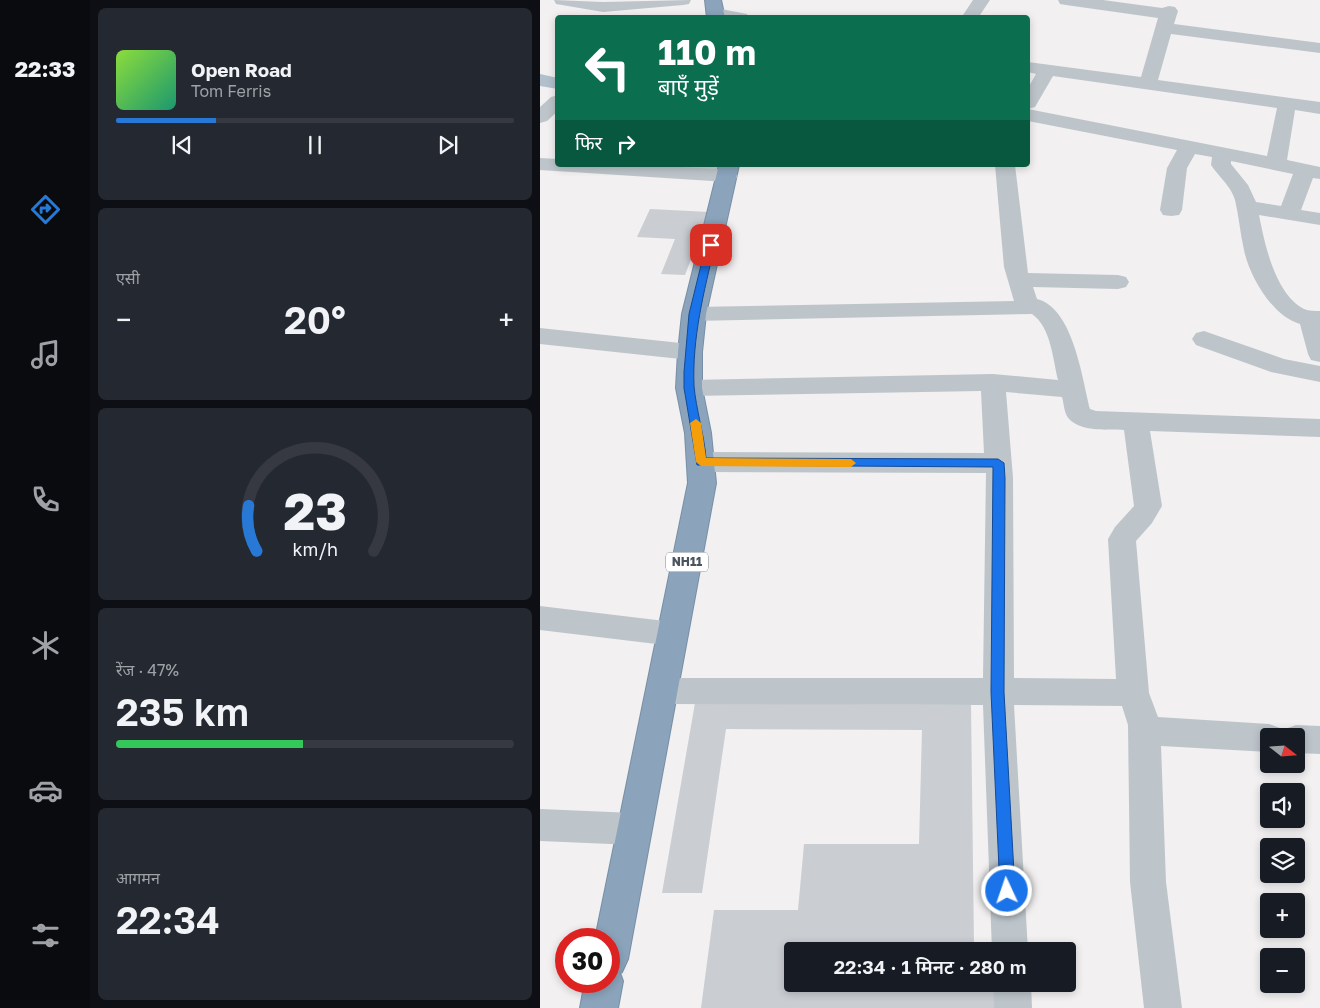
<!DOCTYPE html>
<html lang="hi">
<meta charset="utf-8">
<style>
body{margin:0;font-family:"Golos Text","Noto Sans Devanagari",sans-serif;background:#242831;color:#f1f3f6;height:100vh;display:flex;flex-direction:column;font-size:19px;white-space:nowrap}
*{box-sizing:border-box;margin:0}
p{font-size:16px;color:#9ea1a6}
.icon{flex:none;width:28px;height:28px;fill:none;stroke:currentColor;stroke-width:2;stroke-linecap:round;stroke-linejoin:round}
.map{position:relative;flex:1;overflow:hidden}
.side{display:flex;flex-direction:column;gap:8px;padding:8px;background:#0d0f14;width:450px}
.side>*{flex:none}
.banner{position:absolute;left:15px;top:15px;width:475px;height:152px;border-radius:5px;box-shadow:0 2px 8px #0003;background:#0b6e4f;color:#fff;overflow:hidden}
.needle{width:32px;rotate:107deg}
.tools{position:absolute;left:720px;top:728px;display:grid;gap:10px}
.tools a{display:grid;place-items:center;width:45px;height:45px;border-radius:5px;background:#171b24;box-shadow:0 2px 8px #0003;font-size:25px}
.speed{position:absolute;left:15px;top:928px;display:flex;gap:10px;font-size:25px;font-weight:700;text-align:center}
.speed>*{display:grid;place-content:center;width:65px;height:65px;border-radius:50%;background:#171b24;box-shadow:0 2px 8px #0003;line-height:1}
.speed .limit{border:8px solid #d22;background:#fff;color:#111}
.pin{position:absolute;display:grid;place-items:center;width:42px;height:42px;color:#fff;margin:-21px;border-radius:10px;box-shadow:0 2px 8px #0006}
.me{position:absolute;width:55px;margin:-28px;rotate:357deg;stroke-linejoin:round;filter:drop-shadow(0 0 4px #0008)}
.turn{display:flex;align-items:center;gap:18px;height:105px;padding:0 20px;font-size:22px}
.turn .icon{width:65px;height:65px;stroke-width:2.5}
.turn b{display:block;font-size:35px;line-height:42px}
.then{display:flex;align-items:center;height:48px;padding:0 20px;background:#0003;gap:10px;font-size:19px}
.big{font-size:38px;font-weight:600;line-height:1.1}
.side .tile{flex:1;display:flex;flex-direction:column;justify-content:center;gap:8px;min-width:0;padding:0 18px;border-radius:8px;background:#242831}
.side .dial{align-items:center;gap:0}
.dial svg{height:130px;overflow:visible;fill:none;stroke:#363941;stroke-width:7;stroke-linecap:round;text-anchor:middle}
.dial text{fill:#f1f3f6;stroke:none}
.song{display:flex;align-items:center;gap:15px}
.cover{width:60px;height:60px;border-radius:8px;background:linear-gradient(135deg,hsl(90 70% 55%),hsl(160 70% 35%))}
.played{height:5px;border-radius:2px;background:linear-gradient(90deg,#2779d5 25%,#363941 25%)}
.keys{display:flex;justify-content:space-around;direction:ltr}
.heat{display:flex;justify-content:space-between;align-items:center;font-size:28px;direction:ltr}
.charge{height:8px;border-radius:4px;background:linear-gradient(90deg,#34c759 47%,#363941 0)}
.trip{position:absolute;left:244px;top:942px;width:292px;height:50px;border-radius:5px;background:#171b24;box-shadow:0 2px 8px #0003;font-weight:600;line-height:50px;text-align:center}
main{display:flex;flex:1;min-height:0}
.dock{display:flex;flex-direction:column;width:90px;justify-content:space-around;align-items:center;background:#090b0e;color:#9ea1a6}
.dock .icon{width:35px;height:35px}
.dock .selected{color:#2779d5}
.dock b{font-size:22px;color:#f1f3f6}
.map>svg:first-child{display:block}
.building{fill:#cacdd2}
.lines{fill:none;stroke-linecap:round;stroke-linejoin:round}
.highway-casing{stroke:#778fa6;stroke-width:2}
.minor{fill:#bdc5cb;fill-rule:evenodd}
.major{fill:#b2c0cc;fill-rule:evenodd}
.highway{fill:#8ba4bb;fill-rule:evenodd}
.route{fill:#1a73e8;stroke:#114b97}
.slow{fill:#f59e0b}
.labels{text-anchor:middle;stroke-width:4;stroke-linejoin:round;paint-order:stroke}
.shield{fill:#fff;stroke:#80878d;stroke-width:1}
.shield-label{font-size:12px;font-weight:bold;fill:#49545c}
</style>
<main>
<nav class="dock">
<b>22:33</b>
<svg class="icon selected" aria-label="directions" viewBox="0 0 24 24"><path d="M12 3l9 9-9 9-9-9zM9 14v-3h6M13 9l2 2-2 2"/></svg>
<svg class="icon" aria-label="music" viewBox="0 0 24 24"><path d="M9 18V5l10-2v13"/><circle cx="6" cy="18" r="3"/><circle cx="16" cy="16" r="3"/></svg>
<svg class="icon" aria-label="phone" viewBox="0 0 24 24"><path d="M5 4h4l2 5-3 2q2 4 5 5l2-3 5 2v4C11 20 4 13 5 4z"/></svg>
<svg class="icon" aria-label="climate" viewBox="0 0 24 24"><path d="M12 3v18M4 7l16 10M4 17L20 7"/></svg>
<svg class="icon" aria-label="car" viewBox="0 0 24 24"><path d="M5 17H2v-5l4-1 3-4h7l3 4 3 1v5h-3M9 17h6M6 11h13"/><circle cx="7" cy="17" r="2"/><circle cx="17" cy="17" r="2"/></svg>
<svg class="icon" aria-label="filters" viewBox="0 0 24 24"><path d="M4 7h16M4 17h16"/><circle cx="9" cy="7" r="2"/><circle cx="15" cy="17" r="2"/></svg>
</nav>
<section class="side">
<div class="tile">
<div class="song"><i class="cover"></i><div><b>Open Road</b><p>Tom Ferris</p></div></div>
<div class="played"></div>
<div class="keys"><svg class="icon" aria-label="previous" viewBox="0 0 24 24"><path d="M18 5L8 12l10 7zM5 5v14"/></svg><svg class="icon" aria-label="pause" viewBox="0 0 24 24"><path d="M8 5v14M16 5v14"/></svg><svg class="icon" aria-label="next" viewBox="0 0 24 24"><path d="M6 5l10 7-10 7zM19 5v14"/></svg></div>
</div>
<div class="tile"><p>एसी</p>
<div class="heat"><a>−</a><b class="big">20°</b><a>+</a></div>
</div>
<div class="tile dial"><svg viewBox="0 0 100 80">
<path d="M14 69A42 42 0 1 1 86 69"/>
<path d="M14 69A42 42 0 0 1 9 41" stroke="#2779d5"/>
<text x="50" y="56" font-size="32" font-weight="700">23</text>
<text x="50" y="72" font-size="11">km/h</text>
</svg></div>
<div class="tile"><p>रेंज · 47%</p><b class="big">235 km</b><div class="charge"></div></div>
<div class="tile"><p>आगमन</p><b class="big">22:34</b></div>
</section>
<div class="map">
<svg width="780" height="1008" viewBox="0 0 780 1008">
<rect width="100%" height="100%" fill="#f2f0f0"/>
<g class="building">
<polygon points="139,165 180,165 177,173 137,171"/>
<polygon points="110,209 169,212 145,275 121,274 135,239 97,237"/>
<polygon points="155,703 431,705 434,946 456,947 457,951 252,951 252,984 458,984 458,1008 161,1008 174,910 258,910 264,844 379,844 382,730 186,729 162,893 122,893"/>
</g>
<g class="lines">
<g class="highway-casing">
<g id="highway">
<polygon points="165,0 181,0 185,18 167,18"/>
<polygon points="179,165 199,165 166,314 162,352 162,388 171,433 176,483 88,959 82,972 80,973 83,981 78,1008 40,1008 45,981 69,981 69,939 55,939 148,483 145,433 136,388 138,352 142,314"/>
</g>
</g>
<g class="minor">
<polygon points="14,0 63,2 151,0 149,4 143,5 63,12 22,5 16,4"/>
<polygon points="433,0 450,0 438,18 421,18"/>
<path d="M 518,0 L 563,0 L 622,8 L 629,6 L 635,7 L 638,11 L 634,24 L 780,43 L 780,53 L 631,34 L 618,80 L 780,102 L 780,114 L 755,110 L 747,160 L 780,167 L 780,179 L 773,178 L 761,210 L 780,213 L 780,225 L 719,215 C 725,245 735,294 764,309 C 769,311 775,311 780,311 L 780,362 L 771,360 L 768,354 L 760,324 C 733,317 709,276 704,250 C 700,233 699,216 695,200 C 691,186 679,177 671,165 L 672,157 L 655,154 L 647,168 L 642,210 L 639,215 L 631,216 L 623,215 L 620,210 L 627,168 L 637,150 L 488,121 L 488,109 L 727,156 L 737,108 L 513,76 L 495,107 L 488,109 L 488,88 L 496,74 L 488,72 L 488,62 L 601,77 L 618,18 L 526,5 L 520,4 ZM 691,161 L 753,174 L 741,206 L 716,202 L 708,185 L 691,164 Z"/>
<polygon points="176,8 207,14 209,18 170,17 167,13 170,9"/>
<polygon points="18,95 18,111 7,121 0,123 0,107 11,97"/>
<polygon points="0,158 18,159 18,165 112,165 188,170 195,172 198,176 195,180 188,182 0,170"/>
<path d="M 455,165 L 475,165 L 488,273 L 578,275 L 586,277 L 589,282 L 586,287 L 578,289 L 493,287 L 497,299 C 533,308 542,377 550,409 L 556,411 L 780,419 L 780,437 L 610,431 L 622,506 L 612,523 L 596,541 L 609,693 L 618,717 L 729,724 L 740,728 L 743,733 L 745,729 L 756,725 L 780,726 L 780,754 L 756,753 L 756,736 L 729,736 L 729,752 L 621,746 L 626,882 L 642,1008 L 604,1008 L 590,882 L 588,725 L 582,706 L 474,705 L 488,951 L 452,951 L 443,705 L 122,704 L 111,700 L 106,691 L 111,682 L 122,678 L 443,678 L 446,473 L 161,472 L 152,469 L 148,462 L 152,455 L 161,452 L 444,453 L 441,391 L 149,396 L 140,394 L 136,388 L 140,382 L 149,380 L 453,374 L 518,380 C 513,360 511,327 492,314 L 154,321 L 146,319 L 142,314 L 146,309 L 154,307 L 474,301 L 464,267 ZM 466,392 L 522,397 C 524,404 524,415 530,420 C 543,432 568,429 584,430 L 594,506 L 575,527 L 568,539 L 576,679 L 474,678 L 473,478 Z"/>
<polygon points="0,328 150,344 159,346 162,352 159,358 150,360 0,344"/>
<polygon points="664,331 744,359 780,366 780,382 731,372 656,345 652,339 656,333"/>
<polygon points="0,606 133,622 144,625 148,634 144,643 133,646 0,630"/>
<polygon points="0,809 94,813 106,818 111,829 106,840 94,845 0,841"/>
<polygon points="453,984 491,984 492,1008 454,1008"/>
</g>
<polygon class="major" points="0,74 18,78 18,89 0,86"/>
<use href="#highway" class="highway"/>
</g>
<path class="route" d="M 171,242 L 175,245 C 164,291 152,338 154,386 C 156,409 164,434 166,458 L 458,459 L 464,463 L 465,478 L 464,692 L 475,891 L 473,896 L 467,899 L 462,896 L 460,891 L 451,692 L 453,467 L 157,465 L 144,388 L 144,372 L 149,314 L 166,245 Z"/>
<polygon class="slow" points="156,419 161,423 166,458 311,459 316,463 311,467 161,466 156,462 150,423"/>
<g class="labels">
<rect class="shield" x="126" y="552.5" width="42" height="19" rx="4"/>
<g class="shield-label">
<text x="147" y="566">NH11</text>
</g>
</g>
</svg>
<div class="tools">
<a><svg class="needle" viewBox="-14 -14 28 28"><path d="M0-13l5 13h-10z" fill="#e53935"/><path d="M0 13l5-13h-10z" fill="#9ea1a6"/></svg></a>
<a><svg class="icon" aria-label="sound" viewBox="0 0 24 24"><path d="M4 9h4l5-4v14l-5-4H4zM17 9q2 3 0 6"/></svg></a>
<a><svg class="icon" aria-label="layers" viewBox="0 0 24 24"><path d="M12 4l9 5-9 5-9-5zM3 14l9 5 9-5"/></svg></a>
<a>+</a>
<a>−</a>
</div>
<div class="speed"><div class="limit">30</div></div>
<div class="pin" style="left:171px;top:245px;background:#d93025"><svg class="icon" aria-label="arrive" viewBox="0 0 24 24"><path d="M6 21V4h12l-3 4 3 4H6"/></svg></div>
<svg class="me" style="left:467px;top:891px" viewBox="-20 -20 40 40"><circle r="17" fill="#1a73e8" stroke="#fff" stroke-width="3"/><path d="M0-11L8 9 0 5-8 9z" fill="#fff"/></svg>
<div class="trip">22:34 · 1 मिनट · 280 m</div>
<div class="banner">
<div class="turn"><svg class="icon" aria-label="left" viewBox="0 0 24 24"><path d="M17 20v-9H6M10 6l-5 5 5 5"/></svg><div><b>110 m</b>बाएँ मुड़ें</div></div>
<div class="then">फिर<svg class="icon" aria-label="right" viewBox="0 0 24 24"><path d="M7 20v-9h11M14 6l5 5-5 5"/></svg></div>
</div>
</div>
</main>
